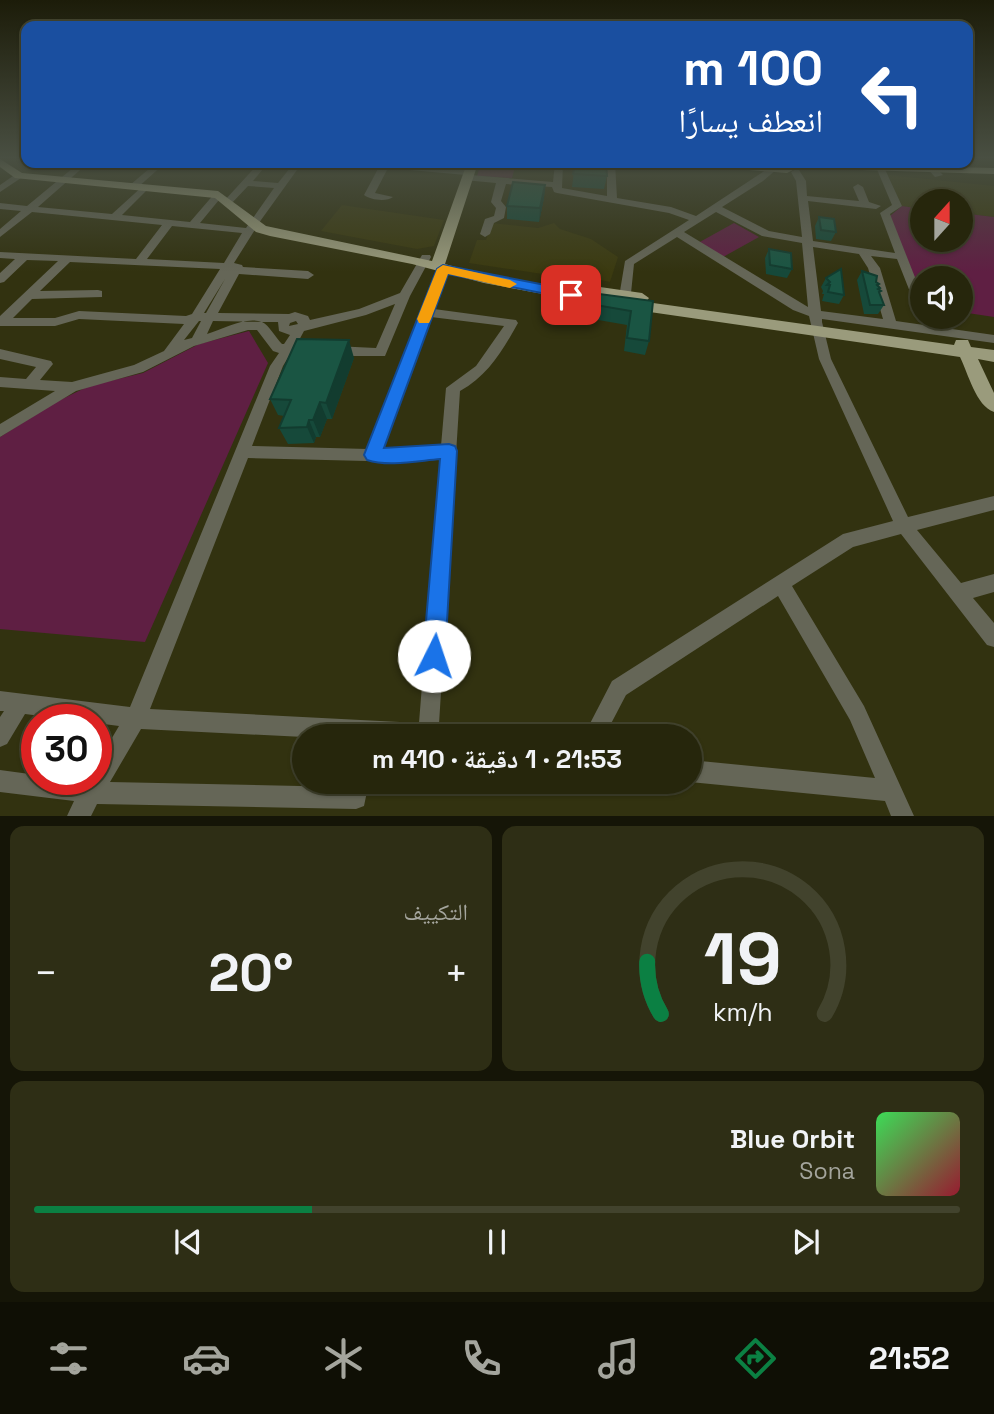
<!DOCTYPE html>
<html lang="ar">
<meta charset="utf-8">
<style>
body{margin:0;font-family:"Space Grotesk","Noto Naskh Arabic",sans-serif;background:#2e2e15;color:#f1f3f6;direction:rtl;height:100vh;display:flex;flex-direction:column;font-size:26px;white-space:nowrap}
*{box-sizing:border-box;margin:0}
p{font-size:23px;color:#a4a59d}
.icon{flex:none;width:38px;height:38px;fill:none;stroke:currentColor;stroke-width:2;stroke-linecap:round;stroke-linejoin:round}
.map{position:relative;height:816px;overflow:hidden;direction:ltr}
.drawer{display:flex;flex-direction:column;gap:10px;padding:10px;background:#151507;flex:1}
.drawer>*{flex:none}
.hud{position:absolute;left:21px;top:21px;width:952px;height:147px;border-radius:14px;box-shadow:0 2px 5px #0004,0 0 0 2px #42432d;direction:rtl;background:#1a4fa0;color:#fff;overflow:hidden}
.needle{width:46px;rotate:21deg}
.tools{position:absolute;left:910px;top:189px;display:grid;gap:14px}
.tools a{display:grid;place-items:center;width:63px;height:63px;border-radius:50%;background:#26260c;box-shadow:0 2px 5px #0004,0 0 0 2px #42432d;font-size:35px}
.speed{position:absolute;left:21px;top:704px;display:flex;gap:14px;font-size:35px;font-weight:700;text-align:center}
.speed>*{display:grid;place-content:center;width:91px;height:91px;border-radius:50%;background:#26260c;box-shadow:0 2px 5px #0004,0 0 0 2px #42432d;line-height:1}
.speed .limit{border:10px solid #d22;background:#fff;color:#111}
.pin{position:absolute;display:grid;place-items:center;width:60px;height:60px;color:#fff;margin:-30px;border-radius:14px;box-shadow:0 4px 10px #0006}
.me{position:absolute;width:77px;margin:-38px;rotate:4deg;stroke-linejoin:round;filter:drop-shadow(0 0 5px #0008)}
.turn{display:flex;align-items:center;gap:24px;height:147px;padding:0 35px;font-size:32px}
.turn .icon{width:91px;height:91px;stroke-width:2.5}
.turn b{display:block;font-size:49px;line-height:60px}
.big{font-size:52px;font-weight:700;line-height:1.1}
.drawer .widget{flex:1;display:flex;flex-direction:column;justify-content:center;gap:10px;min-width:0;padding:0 24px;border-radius:14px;background:#2e2e15}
.drawer .dial{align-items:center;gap:0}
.dial svg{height:182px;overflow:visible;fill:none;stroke:#42432d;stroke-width:7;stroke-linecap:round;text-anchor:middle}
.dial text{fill:#f1f3f6;stroke:none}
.song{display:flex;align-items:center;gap:21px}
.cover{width:84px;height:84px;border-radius:10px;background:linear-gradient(135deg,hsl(130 70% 55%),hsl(350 70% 35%))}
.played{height:7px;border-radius:4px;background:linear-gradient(90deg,#0b8043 30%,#42432d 30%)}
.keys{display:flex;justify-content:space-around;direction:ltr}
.heat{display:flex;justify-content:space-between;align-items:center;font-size:38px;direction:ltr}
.drawer .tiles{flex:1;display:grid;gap:10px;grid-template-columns:1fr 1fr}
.widget:last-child{grid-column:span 2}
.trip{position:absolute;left:292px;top:724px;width:410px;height:70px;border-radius:35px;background:#26260c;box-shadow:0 2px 5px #0004,0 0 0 2px #42432d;font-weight:700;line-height:70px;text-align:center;direction:rtl}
.dock{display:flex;height:112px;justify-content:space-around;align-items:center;background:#0f0f05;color:#a4a59d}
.dock .icon{width:49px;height:49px}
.dock .active{color:#0b8043}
.dock b{font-size:32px;color:#f1f3f6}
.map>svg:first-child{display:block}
.built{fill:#3b3a10}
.green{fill:#5f1f43}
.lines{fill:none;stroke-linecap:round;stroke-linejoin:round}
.minor{fill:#656657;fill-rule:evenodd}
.major{fill:#9a9b7c;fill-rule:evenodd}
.wall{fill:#16493a}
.shaded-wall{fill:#123c2f}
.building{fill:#1a5543;stroke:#123c2f;stroke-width:2}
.route{fill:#1a73e8;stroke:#114b97;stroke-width:2}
.slow{fill:#f59e0b}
</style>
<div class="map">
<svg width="994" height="816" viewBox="0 0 994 816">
<rect width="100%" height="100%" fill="#323210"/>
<g class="built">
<polygon points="888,175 994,186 994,217 961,213 961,201 922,201 922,209 902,206"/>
<polygon points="342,205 444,220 434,246 417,249 321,231"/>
<polygon points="492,223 538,228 554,223 560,229 591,239 618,257 610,282 583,276 582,280 469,263 477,240 486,240"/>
</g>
<g class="green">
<polygon points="481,163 516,163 512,178 477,176"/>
<polygon points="902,206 922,209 922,240 961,240 961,213 994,217 994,317 961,312 961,278 922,278 922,296 890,216"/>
<polygon points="734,223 759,237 723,257 698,243"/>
<polygon points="249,331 268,363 145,642 0,629 0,437 54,403 89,386 143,373 199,344"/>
</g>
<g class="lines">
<g class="minor">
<path d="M 79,163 L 88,163 L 38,207 L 112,214 L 144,185 L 149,188 L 122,215 L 190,222 L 215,193 L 218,192 L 223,195 L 200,223 L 246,228 L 274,188 L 248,186 L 231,204 L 225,204 L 225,200 L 259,163 L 268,163 L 253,181 L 278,183 L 294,163 L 302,163 L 261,220 L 234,263 L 242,265 L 243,267 L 308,271 L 314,275 L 308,279 L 239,274 L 218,313 L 289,314 L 295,312 L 308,316 L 310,320 L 359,309 L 400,293 L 422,255 L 430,255 L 431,257 L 410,296 L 385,356 L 334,356 L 328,351 L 334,346 L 376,348 L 395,304 L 366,315 L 304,331 L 297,344 L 303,349 L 302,352 L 291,353 L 283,366 L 252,446 L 368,449 L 439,267 L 447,267 L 449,269 L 434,309 L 516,320 L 518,323 C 503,350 488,376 460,391 L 439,724 L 490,727 L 497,730 L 500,737 L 304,737 L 141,729 L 110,782 L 346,787 L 347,782 L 369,782 L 364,806 L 356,809 L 97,804 L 91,816 L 67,816 L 74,801 L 0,792 L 0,770 L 37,775 L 37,779 L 86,781 L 88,779 L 96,779 L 96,765 L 119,726 L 96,723 L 96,719 L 65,719 L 25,714 L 7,744 L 0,747 L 0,717 L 4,711 L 0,711 L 0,691 L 130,707 L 270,366 L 279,353 L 273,351 L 257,330 L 248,330 L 194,346 L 143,372 L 76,391 L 0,437 L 0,424 L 55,391 L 0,387 L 0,377 L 26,379 L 36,367 L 0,359 L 0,349 L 51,361 L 53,364 L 40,380 L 72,382 L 134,365 L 164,351 L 184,324 L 79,319 L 55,326 L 0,326 L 0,316 L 58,261 L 27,260 L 4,282 L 0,283 L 0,273 L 15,259 L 0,258 L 0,252 L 136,259 L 162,225 L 32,212 L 0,237 L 0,229 L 21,211 L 0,209 L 0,203 L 27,206 ZM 172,226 L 242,233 L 224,263 L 147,259 ZM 70,262 L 220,269 L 192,314 L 186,316 L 79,311 L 55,318 L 13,318 L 32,299 L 102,297 L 102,291 L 98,290 L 40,291 ZM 225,279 L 206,313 L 204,313 ZM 431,317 L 504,326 L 476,366 L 446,388 L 441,446 L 407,450 L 383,449 ZM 199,321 L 201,321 L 192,338 L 184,340 ZM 213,321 L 278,322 L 279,331 L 290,335 L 284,344 L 282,344 C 276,338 269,325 262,322 C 246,316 223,329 207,334 ZM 296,321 L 298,324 L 289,326 L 290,323 ZM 248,458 L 407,462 L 440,458 L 419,723 L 150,709 Z"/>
<polygon points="156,163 165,163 136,189 130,189 130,185"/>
<path d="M 363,163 L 392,163 L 469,170 L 474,173 L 470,175 L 553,182 L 555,163 L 563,163 L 562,188 L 607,196 L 607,163 L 615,163 L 617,198 L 671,207 L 696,216 L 772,166 L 777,169 L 763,181 L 722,207 L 769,231 L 802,237 L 796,181 L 791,172 L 796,169 L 799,170 L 806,181 L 807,196 L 859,201 L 853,187 L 858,184 L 863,187 L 869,202 L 881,206 L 876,209 L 808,201 L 813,241 L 895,253 L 880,213 L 892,205 L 876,167 L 883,165 L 902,206 L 890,214 L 922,295 L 922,302 L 914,302 L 897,259 L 871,256 L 880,268 L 896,321 L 994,335 L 994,343 L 822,319 L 822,322 L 831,359 L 908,517 L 994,496 L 994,510 L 917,530 L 961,583 L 994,574 L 994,592 L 973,598 L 994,623 L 994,647 L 987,645 L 901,534 L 853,547 L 792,586 L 864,706 L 914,816 L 891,816 L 885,801 L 690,782 L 690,760 L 875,778 L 850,720 L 778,596 L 626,695 L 604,737 L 583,737 L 612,681 L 843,534 L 893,521 L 819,359 L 809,316 L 793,310 L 677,237 L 634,264 L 630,303 L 624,307 L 620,306 L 618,303 L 625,261 L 689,220 L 669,213 L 557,193 L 554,192 L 552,187 L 506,184 L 501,201 L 506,207 L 504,218 L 494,223 L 490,234 L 485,237 L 480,234 L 485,219 L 494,216 L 496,208 L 491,202 L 496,183 L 464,180 L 462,178 L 466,175 L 388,168 L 375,193 L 393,197 C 387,202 370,200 364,195 L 379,167 L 364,165 ZM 716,212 L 762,236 L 802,243 L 808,307 L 684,232 ZM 813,247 L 859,254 L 868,268 L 883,319 L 821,311 Z"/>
<polygon points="922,163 931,163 943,175 935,177"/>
<polygon points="16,174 24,176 0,192 0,185"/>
</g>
<g class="major">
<path d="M 0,159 L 22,173 L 218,191 L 266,226 L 432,261 L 467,163 L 478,163 L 445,264 L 484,275 L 572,290 L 574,286 L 579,284 L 642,293 L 649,298 L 646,302 L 954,345 L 956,340 L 968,340 L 971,347 L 994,350 L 994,362 L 978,359 L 994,393 L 994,412 C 976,406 968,373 960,357 L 629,309 L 622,304 L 625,300 L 597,296 L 596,301 L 591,303 L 484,283 L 412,264 L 270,236 L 256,232 L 215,198 L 15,178 L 0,167 Z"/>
<polygon points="696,163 787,167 793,170 787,173 701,166"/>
<polygon points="792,163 994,168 994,174 796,168 792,167"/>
</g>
</g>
<g class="wall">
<polygon points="575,163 607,176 604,189 572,187"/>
<polygon points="545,185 544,198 539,222 507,219 507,206"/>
<polygon points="819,217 836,232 831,241 816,239 815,226"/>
<polygon points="769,249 792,269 787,278 766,274 765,258"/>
<polygon points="862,271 876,282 880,288 879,290 879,293 884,305 878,314 864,314 857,280"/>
<polygon points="826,278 844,295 839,304 822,301 824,294 822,294 823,291 821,287"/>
<polygon points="566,300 653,301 649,341 645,355 624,351 627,325 564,314"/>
<polygon points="354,358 332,419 327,419 320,437 316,437 314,443 288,444 279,428 284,416 278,415 270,399"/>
</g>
<g class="shaded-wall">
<polygon points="545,185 544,198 539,222 540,208"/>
<polygon points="349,340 354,358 332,419 326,403"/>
<polygon points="320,402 327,419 320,437 313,420"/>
<polygon points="309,420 316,437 314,443 307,427"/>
</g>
<g class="building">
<polygon points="575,163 606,163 607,176 573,174"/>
<polygon points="513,182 545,185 540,208 507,206"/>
<polygon points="819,217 834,219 836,232 821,230"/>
<polygon points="769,249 791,253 792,269 770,265"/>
<polygon points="841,269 844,295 828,292 830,285 827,285 830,282 826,278"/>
<polygon points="862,271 877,276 876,282 879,284 877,285 880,288 878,289 881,291 879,292 884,305 870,305"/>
<polygon points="569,290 653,301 649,341 627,338 631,311 566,300"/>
<polygon points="297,339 349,340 326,403 320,402 313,420 309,420 307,427 279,428 291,400 270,399"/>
</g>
<linearGradient id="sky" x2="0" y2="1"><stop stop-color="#1c1c09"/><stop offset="0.58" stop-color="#494f42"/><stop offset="1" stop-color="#494f42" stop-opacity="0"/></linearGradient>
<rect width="994" height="272" fill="url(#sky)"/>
<path class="route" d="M 443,265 L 571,290 L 578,295 L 571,299 L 448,274 L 384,448 L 449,444 L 455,446 L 457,451 L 445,656 L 442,664 L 434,667 L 426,664 L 423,656 L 440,459 C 417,461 388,467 367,460 L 364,455 L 437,269 Z"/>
<polygon class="slow" points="443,265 510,280 517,284 510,288 448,274 431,319 429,323 419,323 417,319 437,269"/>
</svg>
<div class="tools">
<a><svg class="needle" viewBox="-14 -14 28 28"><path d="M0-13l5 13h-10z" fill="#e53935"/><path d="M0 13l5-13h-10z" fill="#a4a59d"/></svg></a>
<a><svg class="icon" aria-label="sound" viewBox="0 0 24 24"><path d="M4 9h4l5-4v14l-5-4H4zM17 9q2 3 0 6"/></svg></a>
</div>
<div class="speed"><div class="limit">30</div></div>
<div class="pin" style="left:571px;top:295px;background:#d93025"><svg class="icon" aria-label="arrive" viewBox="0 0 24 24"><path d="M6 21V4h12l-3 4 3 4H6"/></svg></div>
<svg class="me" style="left:434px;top:656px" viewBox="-20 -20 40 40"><circle r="19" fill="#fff"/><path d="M0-13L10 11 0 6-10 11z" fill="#1a73e8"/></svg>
<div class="trip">21:53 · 1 دقيقة · 410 m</div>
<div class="hud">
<div class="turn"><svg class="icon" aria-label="left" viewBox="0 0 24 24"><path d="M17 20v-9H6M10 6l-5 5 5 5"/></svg><div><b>100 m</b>انعطف يسارًا</div></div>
</div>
</div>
<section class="drawer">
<div class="tiles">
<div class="widget dial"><svg viewBox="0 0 100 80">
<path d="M14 69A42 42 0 1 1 86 69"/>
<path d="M14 69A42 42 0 0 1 8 46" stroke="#0b8043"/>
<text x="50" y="56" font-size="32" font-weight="700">19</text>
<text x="50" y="72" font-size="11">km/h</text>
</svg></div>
<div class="widget"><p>التكييف</p>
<div class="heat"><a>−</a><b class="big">20°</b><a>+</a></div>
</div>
<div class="widget">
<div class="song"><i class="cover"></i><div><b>Blue Orbit</b><p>Sona</p></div></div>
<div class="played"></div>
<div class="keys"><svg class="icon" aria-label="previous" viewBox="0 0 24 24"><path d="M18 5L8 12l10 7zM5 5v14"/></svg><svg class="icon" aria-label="pause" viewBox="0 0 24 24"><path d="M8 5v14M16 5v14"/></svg><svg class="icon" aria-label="next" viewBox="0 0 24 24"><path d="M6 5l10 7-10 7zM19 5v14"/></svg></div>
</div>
</div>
</section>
<nav class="dock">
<b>21:52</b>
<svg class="icon active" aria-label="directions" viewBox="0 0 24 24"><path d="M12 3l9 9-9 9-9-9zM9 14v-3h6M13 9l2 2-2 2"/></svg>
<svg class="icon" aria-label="music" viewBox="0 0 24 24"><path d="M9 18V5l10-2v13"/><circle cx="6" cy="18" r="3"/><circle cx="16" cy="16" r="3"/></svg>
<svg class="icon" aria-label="phone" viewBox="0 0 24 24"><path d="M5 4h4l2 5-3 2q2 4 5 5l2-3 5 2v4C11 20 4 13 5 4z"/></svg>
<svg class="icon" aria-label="climate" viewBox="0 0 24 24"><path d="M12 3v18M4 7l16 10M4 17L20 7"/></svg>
<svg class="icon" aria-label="car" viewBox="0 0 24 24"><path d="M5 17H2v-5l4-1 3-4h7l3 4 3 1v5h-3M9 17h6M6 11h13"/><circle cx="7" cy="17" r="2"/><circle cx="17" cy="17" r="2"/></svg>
<svg class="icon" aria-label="filters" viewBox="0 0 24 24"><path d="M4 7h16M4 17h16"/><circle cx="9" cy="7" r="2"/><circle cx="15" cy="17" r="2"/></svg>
</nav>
